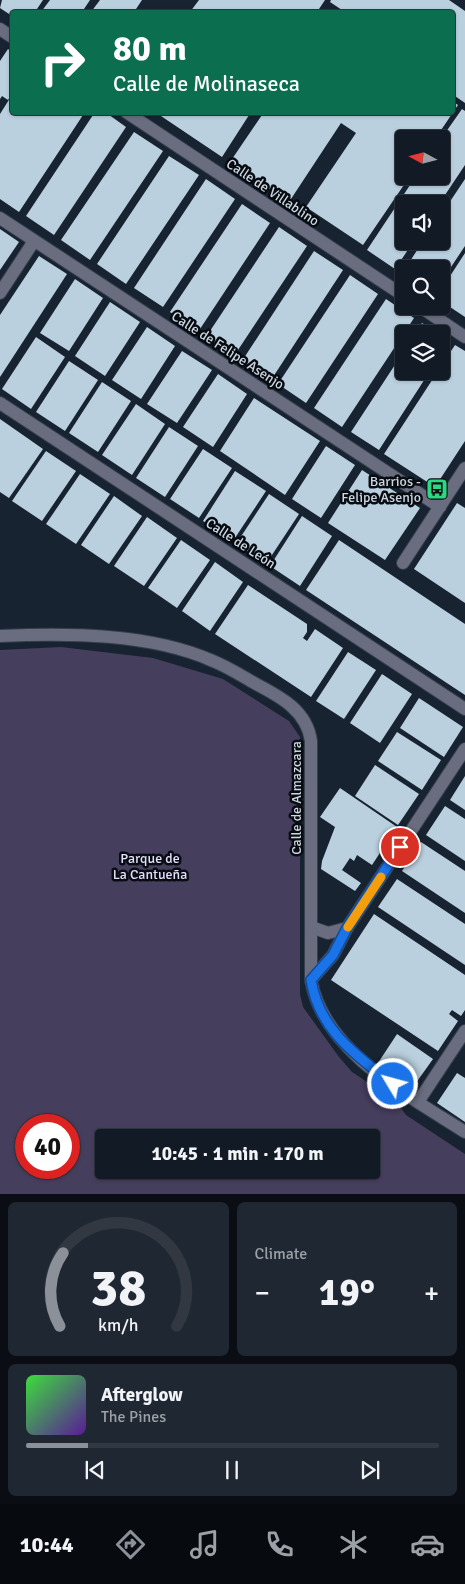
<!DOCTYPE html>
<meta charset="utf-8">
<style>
body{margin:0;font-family:Signika,sans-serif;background:#1f2732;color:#f1f3f6;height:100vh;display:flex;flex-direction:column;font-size:19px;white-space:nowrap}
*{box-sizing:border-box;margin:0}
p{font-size:16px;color:#9ca1a7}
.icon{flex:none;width:28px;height:28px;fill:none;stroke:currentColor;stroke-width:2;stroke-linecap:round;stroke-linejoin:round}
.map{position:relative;height:1194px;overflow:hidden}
.panel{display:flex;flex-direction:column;gap:8px;padding:8px;background:#0a0e14;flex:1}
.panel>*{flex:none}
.top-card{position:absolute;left:10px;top:10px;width:445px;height:105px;border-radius:5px;box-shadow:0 1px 4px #0004,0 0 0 1px #313842;background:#0b6e4f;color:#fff;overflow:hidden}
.needle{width:32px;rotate:277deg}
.tools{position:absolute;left:395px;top:130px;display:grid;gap:10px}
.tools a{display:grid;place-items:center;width:55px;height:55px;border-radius:5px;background:#121a25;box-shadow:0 1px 4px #0004,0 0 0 1px #313842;font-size:25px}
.speed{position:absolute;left:15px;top:1114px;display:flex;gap:10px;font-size:25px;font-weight:700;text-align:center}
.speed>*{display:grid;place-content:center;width:65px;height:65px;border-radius:50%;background:#121a25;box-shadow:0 1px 4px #0004,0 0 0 1px #313842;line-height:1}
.speed .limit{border:8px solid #d22;background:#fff;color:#111}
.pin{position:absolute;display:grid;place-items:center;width:42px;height:42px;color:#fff;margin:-21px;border:2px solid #fff;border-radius:50%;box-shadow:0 1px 5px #0007}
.me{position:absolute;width:55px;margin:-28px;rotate:307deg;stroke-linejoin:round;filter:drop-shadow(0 0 4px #0008)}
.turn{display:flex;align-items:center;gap:18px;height:105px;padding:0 20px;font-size:22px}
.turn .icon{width:65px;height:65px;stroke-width:2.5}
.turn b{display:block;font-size:35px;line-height:42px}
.big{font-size:38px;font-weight:700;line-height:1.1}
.panel .card{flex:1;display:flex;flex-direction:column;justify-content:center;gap:8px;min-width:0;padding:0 18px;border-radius:8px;background:#1f2732}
.panel .dial{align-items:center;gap:0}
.dial svg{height:130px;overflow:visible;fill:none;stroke:#313842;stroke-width:7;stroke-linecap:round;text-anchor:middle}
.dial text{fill:#f1f3f6;stroke:none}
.song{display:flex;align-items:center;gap:15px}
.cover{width:60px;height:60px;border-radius:8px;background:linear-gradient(135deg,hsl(120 70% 55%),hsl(270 70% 35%))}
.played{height:5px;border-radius:2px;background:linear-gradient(90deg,#8c9099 15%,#313842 15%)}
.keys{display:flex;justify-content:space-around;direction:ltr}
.heat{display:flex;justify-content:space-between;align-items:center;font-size:28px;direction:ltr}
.panel .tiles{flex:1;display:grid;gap:8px;grid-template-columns:1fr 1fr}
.card:last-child{grid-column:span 2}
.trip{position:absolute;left:95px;top:1129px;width:285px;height:50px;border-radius:5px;background:#121a25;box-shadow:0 1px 4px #0004,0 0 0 1px #313842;font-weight:700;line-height:50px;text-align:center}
.tab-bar{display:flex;height:80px;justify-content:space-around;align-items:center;background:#070a0f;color:#9ca1a7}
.tab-bar .icon{width:35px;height:35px}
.tab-bar .selected{color:#8c9099}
.tab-bar b{font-size:22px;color:#f1f3f6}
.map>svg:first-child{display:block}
.green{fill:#463e5d;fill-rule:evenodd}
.building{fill:#bad0df}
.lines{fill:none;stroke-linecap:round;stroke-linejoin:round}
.minor-casing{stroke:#353f4d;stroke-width:14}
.minor{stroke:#696d7f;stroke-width:12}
.route-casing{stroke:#114b97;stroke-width:12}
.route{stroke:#1a73e8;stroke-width:9}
.slow{stroke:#f59e0b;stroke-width:9}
.labels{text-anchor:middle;stroke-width:5;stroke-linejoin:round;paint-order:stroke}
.street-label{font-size:14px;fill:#cdd5df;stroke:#070c12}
.poi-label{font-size:14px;fill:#cdd5df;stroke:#070c12;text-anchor:end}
.park-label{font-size:14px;fill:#e4ddf9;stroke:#070c12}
</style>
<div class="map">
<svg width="465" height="1194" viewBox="0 0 465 1194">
<rect width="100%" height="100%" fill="#182331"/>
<path class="green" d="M 61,647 L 153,658 L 223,679 L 289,721 L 300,737 L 300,994 L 303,1007 L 339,1057 L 352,1072 L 397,1102 L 406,1115 L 465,1154 L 465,1194 L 0,1194 L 0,650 ZM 26,1125 L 69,1125 L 69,1168 L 26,1168 ZM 104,1138 L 371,1138 L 371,1170 L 104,1170 Z"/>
<g class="building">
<polygon points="2,0 43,0 35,12 12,12 12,16 0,8"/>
<polygon points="50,0 90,0 82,12 41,12"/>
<polygon points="100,0 142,0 134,12 91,12"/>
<polygon points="199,0 325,0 317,12 190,12"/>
<polygon points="331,0 449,0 465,11 465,103 452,94 452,12 345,12 330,2"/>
<polygon points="8,49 12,52 12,81 9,86 12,88 12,94 8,100 2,96 0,99 0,61"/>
<polygon points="12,95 12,112 85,112 19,212 0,199 0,114"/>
<polygon points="452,101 458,105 435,139 404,139 404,176 410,176 363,245 306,207 356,133 341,123 289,202 230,162 264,112 452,112"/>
<polygon points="462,109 465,111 465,165 439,204 404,204 404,241 414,241 395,269 367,250 416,176 441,176 441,139"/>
<polygon points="95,112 105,112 126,127 54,235 26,216"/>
<polygon points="155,112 251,112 222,157"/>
<polygon points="134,132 163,151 90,260 61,240"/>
<polygon points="169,156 199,175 126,284 97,264"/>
<polygon points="206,179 235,199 163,307 134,288"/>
<polygon points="465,179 465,246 441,282 441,269 405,269 423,241 441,241 441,215"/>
<polygon points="242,204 270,223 198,332 170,312"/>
<polygon points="279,227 307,246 234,356 206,337"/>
<polygon points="0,229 19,242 0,270"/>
<polygon points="314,251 343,270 271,380 242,361"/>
<polygon points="465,253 465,317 441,301 441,290"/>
<polygon points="39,256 67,274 0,377 0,315"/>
<polygon points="350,275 378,294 306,403 278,384"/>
<polygon points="75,279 103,298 69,351 40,333"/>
<polygon points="386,299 414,318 342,427 314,408"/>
<polygon points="110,302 140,322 105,376 75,356"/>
<polygon points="422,323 439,334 415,334"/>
<polygon points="147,327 175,346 141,399 112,380"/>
<polygon points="441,335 450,341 441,355"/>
<polygon points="36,337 65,357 31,409 2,389"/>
<polygon points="455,345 465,351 465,441 435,487 384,454 438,371 441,371 441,366"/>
<polygon points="182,351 212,370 177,423 147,404"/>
<polygon points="404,351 404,371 430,371 379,450 351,432"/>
<polygon points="69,361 98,380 65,431 36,412"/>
<polygon points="218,374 247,394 213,447 183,427"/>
<polygon points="102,382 131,401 98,452 69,433"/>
<polygon points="254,398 320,441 285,495 220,451"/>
<polygon points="136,404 165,424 132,475 102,455"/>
<polygon points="0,419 43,449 9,498 0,492"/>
<polygon points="169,427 198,446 165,497 136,478"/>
<polygon points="326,446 355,465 321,518 292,499"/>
<polygon points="203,449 232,468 199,518 170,499"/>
<polygon points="46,451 76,471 42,521 12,501"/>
<polygon points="362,470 420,508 385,560 328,523"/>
<polygon points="235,471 266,491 233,541 203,521"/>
<polygon points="80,474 110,494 76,544 46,524"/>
<polygon points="269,494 299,514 266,564 236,544"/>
<polygon points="114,496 142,516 109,564 81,545"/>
<polygon points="457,503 465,508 465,603 414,569"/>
<polygon points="302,516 332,536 300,586 270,566"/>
<polygon points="147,517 177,538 144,586 114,566"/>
<polygon points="181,540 210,560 177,608 148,588"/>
<polygon points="339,540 465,624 465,695 306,590"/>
<polygon points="215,562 243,582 210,631 182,611"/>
<polygon points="248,585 307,624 307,632 303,638 307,641 315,629 343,648 311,697 215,634"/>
<polygon points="348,652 376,670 344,719 316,701"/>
<polygon points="382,674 412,694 380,743 350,723"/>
<polygon points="419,698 463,727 444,757 400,728"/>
<polygon points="397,732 441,760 422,790 378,761"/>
<polygon points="375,765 419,794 398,825 355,796"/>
<polygon points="465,776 465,810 450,800"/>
<polygon points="340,788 397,827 372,865 357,855 354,861 350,858 342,870 361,883 355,891 321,869 322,861 335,827 320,817"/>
<polygon points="445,806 465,819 465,861 426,835"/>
<polygon points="421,842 465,871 465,913 402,871"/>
<polygon points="397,879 465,924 465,965 378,907"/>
<polygon points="374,914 465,975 465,1010 461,1016 452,1010 449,1014 458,1021 438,1051 331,980"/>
<polygon points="397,1034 433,1059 413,1087 378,1063"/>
<polygon points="457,1073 465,1078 465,1122 437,1103"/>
</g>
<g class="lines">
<g class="minor-casing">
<g id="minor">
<polyline points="0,29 12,37"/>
<polyline points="126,112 404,296"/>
<polyline points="0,218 440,507"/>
<polyline points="0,293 34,241"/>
<polyline points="419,306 465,337"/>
<polyline points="0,403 465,709"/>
<polyline points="403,563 465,468"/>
<path d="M 0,636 C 68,633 150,633 213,661 C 228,667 242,676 256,684 C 281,697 307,711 311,741 L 311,980 C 323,1051 409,1096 465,1132"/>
<polyline points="311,927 328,933 347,928"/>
<polyline points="311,980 333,955 347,928 465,749"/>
<polyline points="418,1102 465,1031"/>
</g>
</g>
<use href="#minor" class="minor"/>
</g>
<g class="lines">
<g class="route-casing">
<path id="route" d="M 393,1084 C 356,1055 319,1030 311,980 L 333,955 L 347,928 L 400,847"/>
</g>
<use href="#route" class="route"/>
<polyline class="slow" points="348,927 381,877"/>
</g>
<defs>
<g id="bus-square" transform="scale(1.125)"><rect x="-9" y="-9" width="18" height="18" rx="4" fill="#2bd884" stroke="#070c12"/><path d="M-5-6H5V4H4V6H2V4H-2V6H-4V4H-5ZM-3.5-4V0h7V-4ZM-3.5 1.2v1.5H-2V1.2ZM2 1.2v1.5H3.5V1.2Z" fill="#111"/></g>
</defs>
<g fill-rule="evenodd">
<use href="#bus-square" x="437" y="489"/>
</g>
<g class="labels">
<g class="street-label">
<text transform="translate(273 192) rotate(34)" y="5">Calle de Villablino</text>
<text transform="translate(228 350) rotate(33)" y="5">Calle de Felipe Asenjo</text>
<text transform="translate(241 543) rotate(33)" y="5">Calle de León</text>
<text transform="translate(296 798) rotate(-90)" y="5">Calle de Almazcara</text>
</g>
<g class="poi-label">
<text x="421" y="486">Barrios -<tspan x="421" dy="16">Felipe Asenjo</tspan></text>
</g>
<g class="park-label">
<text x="150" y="863">Parque de<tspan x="150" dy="16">La Cantueña</tspan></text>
</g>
</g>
</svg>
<div class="tools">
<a><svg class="needle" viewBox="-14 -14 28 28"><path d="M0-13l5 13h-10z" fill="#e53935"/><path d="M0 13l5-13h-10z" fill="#9ca1a7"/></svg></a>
<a><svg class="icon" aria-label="sound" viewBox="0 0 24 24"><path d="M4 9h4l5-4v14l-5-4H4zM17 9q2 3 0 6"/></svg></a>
<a><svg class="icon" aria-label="search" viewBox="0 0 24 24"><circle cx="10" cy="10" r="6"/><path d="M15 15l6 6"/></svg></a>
<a><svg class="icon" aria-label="layers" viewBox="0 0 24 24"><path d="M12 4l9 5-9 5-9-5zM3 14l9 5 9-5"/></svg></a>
</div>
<div class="speed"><div class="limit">40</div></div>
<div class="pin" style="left:400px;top:847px;background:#d93025"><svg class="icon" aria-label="arrive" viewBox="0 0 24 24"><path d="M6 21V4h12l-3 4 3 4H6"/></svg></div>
<svg class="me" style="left:393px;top:1084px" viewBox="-20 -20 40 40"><circle r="17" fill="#1a73e8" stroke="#fff" stroke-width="3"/><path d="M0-11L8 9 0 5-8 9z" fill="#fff"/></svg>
<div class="trip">10:45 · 1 min · 170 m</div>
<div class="top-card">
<div class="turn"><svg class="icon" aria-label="right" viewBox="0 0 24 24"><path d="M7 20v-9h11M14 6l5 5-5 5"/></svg><div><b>80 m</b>Calle de Molinaseca</div></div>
</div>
</div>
<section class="panel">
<div class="tiles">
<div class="card dial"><svg viewBox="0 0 100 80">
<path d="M14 69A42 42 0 1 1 86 69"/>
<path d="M14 69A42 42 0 0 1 16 24" stroke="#8c9099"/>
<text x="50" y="56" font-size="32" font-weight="700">38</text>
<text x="50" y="72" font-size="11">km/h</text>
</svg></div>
<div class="card"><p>Climate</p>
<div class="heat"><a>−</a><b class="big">19°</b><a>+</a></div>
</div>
<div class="card">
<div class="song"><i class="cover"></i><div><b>Afterglow</b><p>The Pines</p></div></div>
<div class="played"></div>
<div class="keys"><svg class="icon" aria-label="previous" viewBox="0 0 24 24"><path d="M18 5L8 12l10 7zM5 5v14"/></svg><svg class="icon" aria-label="pause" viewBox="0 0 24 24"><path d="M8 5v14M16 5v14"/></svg><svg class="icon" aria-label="next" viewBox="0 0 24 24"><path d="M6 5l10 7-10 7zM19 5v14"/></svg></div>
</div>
</div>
</section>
<nav class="tab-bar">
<b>10:44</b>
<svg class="icon selected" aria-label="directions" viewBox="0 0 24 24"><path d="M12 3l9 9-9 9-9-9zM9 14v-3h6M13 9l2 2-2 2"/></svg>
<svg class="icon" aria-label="music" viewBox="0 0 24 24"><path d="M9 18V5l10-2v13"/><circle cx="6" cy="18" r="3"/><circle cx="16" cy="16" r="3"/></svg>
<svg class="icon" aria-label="phone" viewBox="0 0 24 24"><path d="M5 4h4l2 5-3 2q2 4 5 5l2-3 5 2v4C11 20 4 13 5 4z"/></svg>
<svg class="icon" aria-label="climate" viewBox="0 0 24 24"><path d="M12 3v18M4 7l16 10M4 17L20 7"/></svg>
<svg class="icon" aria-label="car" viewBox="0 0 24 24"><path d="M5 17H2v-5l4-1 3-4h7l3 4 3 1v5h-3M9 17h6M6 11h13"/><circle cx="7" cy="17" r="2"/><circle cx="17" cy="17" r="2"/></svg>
</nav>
